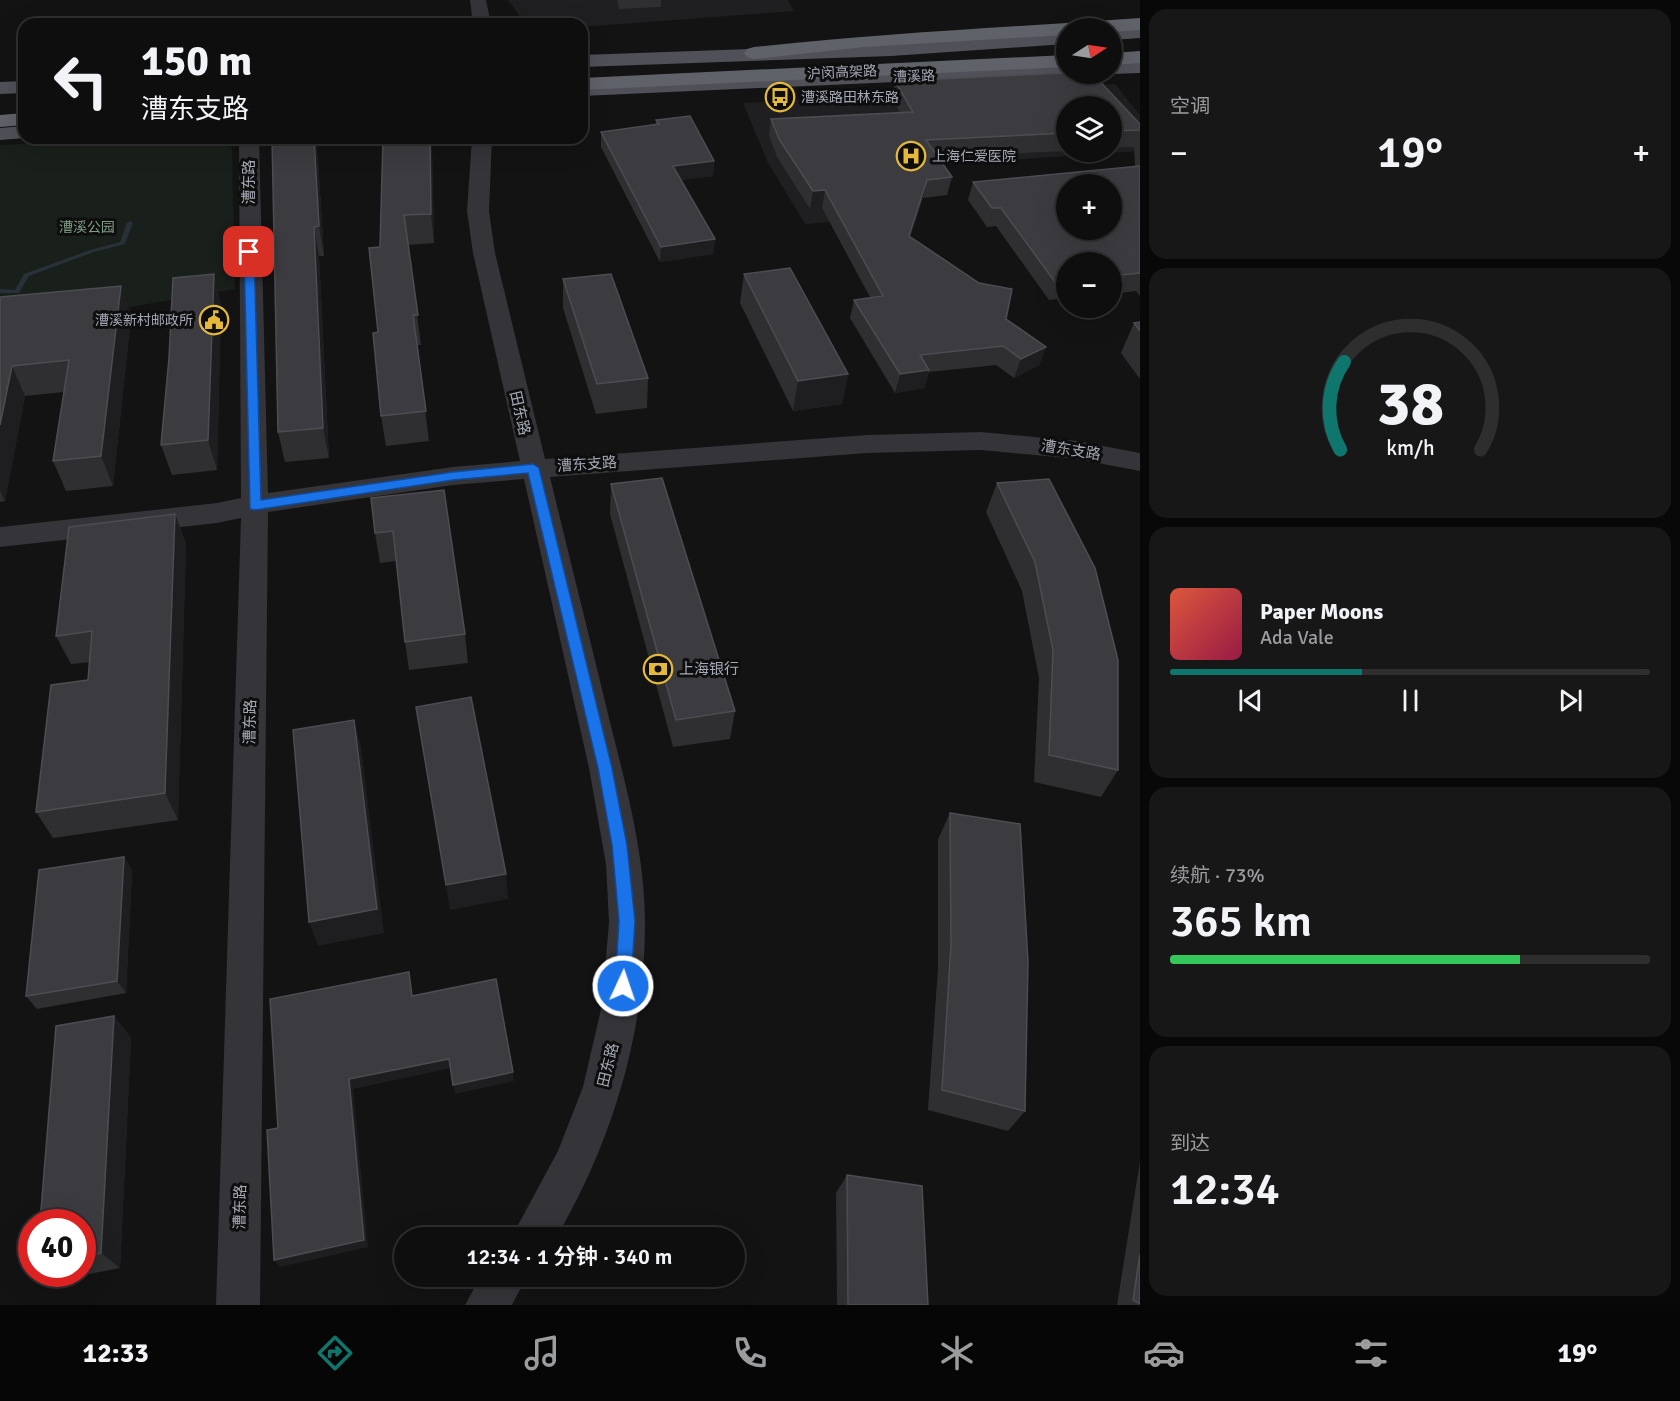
<!DOCTYPE html>
<html lang="zh">
<meta charset="utf-8">
<style>
body{margin:0;font-family:Signika,"Noto Sans SC",sans-serif;background:#171718;color:#f1f3f6;height:100vh;display:flex;flex-direction:column;font-size:22px;white-space:nowrap}
*{box-sizing:border-box;margin:0}
p{font-size:20px;color:#9b9c9e}
.icon{flex:none;width:33px;height:33px;fill:none;stroke:currentColor;stroke-width:2;stroke-linecap:round;stroke-linejoin:round}
.map{position:relative;flex:1;overflow:hidden}
.details{display:flex;flex-direction:column;gap:9px;padding:9px;background:#080808;width:540px}
.details>*{flex:none}
.top-card{position:absolute;left:18px;top:18px;width:570px;height:126px;border-radius:18px;box-shadow:0 6px 24px #0002,0 0 0 2px #2e2e2f;background:#0e0e0f;color:#f1f3f6;overflow:hidden}
.needle{width:39px;rotate:78deg}
.buttons{position:absolute;left:1056px;top:18px;display:grid;gap:12px}
.buttons a{display:grid;place-items:center;width:66px;height:66px;border-radius:50%;background:#0e0e0f;box-shadow:0 6px 24px #0002,0 0 0 2px #2e2e2f;font-size:30px}
.speed{position:absolute;left:18px;top:1209px;display:flex;gap:12px;font-size:30px;font-weight:700;text-align:center}
.speed>*{display:grid;place-content:center;width:78px;height:78px;border-radius:50%;background:#0e0e0f;box-shadow:0 6px 24px #0002,0 0 0 2px #2e2e2f;line-height:1}
.speed .limit{border:9px solid #d22;background:#fff;color:#111}
.pin{position:absolute;display:grid;place-items:center;width:51px;height:51px;color:#fff;margin:-26px;border-radius:12px;box-shadow:0 3px 9px #0006}
.me{position:absolute;width:66px;margin:-33px;rotate:3deg;stroke-linejoin:round;filter:drop-shadow(0 0 4px #0008)}
.turn{display:flex;align-items:center;gap:21px;height:126px;padding:0 24px;font-size:27px}
.turn .icon{width:78px;height:78px;stroke-width:2.5}
.turn b{display:block;font-size:42px;line-height:51px}
.big{font-size:45px;font-weight:600;line-height:1.1}
.details .card{flex:1;display:flex;flex-direction:column;justify-content:center;gap:9px;min-width:0;padding:0 21px;border-radius:18px;background:#171718}
.details .dial{align-items:center;gap:0}
.dial svg{height:156px;overflow:visible;fill:none;stroke:#2e2e2f;stroke-width:7;stroke-linecap:round;text-anchor:middle}
.dial text{fill:#f1f3f6;stroke:none}
.song{display:flex;align-items:center;gap:18px}
.cover{width:72px;height:72px;border-radius:9px;background:linear-gradient(135deg,hsl(10 70% 55%),hsl(340 70% 35%))}
.played{height:6px;border-radius:3px;background:linear-gradient(90deg,#0f766e 40%,#2e2e2f 40%)}
.keys{display:flex;justify-content:space-around;direction:ltr}
.heat{display:flex;justify-content:space-between;align-items:center;font-size:33px;direction:ltr}
.charge{height:9px;border-radius:4px;background:linear-gradient(90deg,#34c759 73%,#2e2e2f 0)}
.trip{position:absolute;left:394px;top:1227px;width:351px;height:60px;border-radius:30px;background:#0e0e0f;box-shadow:0 6px 24px #0002,0 0 0 2px #2e2e2f;font-weight:600;line-height:60px;text-align:center}
.dock{display:flex;height:96px;justify-content:space-around;align-items:center;background:#060606;color:#9b9c9e}
.dock .icon{width:42px;height:42px}
.dock .current{color:#0f766e}
.dock b{font-size:27px;color:#f1f3f6}
main{display:flex;flex:1;min-height:0}
.map>svg:first-child{display:block}
.built{fill:#1f1f21;fill-rule:evenodd}
.green{fill:#191f1a}
.lines{fill:none;stroke-linecap:round;stroke-linejoin:round}
.stream{fill:#2a3037;fill-rule:evenodd}
.minor{fill:#343439;fill-rule:evenodd}
.major{fill:#505158;fill-rule:evenodd}
.highway{fill:#606269;fill-rule:evenodd}
.wall{fill:#2f2f32;fill-rule:evenodd}
.shaded-wall{fill:#1e1e20}
.building{fill:#3c3c40;stroke:#4c4d52;stroke-width:1.5;fill-rule:evenodd}
.route{fill:#1a73e8;stroke:#114b97;stroke-width:1.5}
.labels{text-anchor:middle;stroke-width:6;stroke-linejoin:round;paint-order:stroke}
.far-street-label{font-size:14px;fill:#a5a9b4;stroke:#0e0e0f}
.far-poi-label{font-size:14px;fill:#a5a9b4;stroke:#0e0e0f;text-anchor:start}
.far-park-label{font-size:14px;fill:#7d9d82;stroke:#0e0e0f}
.street-label{font-size:15px;fill:#a5a9b4;stroke:#0e0e0f}
.poi-label{font-size:15px;fill:#a5a9b4;stroke:#0e0e0f;text-anchor:start}
</style>
<main>
<div class="map">
<svg width="1140" height="1305" viewBox="0 0 1140 1305">
<rect width="100%" height="100%" fill="#131314"/>
<g class="built">
<polygon points="508,0 788,0 794,11 582,27 582,24 534,23 519,15"/>
<path d="M 1115,84 L 1140,115 L 1140,151 L 860,170 L 889,217 L 805,224 L 767,161 L 743,103 ZM 1066,106 L 1112,106 L 1112,152 L 1066,152 Z"/>
</g>
<polygon class="green" points="136,138 219,138 232,148 235,289 0,329 0,145"/>
<g class="lines">
<polygon class="stream" points="130,221 133,223 125,244 94,252 29,276 19,293 0,293 0,289 15,290 24,274 90,250 120,242 127,223"/>
<g class="minor">
<polygon points="470,0 486,0 491,24 473,24"/>
<path d="M 239,138 L 259,138 L 268,493 L 453,467 L 520,461 L 473,253 L 467,211 L 472,138 L 492,138 L 489,211 L 495,253 L 545,459 L 867,435 L 981,432 L 1077,441 L 1140,453 L 1140,471 L 1077,459 L 981,450 L 867,453 L 550,477 C 569,556 589,635 608,714 C 625,782 645,853 645,923 C 645,1034 612,1142 556,1238 L 511,1238 L 558,1151 L 583,1087 L 602,1005 L 609,922 L 606,864 L 589,768 L 524,479 L 453,485 L 268,512 L 260,1305 L 216,1305 L 241,518 L 217,523 L 0,547 L 0,527 L 217,503 L 241,498 Z"/>
<polygon points="481,1276 527,1276 512,1305 465,1305"/>
</g>
<g class="major">
<polygon points="1140,26 1140,38 1112,40 1111,28"/>
<polygon points="1066,32 1066,44 891,56 582,67 582,55 891,44"/>
<polygon points="1140,61 1140,73 1112,74 1110,74 1112,62"/>
<polygon points="1066,64 1066,74 1073,74 582,96 582,84"/>
<polygon points="24,81 24,93 0,94 0,82"/>
<polygon points="24,126 26,138 0,140 0,128"/>
</g>
<g class="highway">
<path d="M 1140,18 L 1140,30 L 1112,32 L 1112,28 L 1066,28 L 1066,35 L 864,47 L 754,59 L 747,57 L 744,53 L 747,49 L 754,47 C 883,33 1012,27 1140,18 Z"/>
<polygon points="1140,51 1140,63 1112,65 1112,53"/>
<polygon points="1066,55 1066,67 582,90 582,78"/>
<polygon points="24,113 24,125 0,127 0,115"/>
</g>
</g>
<g class="wall">
<polygon points="617,0 661,0 661,7 619,9"/>
<path d="M 1066,73 L 1066,74 L 1093,74 L 1140,124 L 1140,296 L 1136,291 L 1112,294 L 1112,262 L 1066,262 L 1066,298 L 1049,300 L 996,226 L 987,227 L 968,200 L 973,182 L 1135,166 L 1134,147 L 1112,148 L 1112,106 L 1066,106 L 1066,151 L 938,157 L 952,177 L 947,195 L 923,198 L 910,237 L 979,283 L 1012,289 L 1006,319 L 1046,347 L 1039,365 L 1014,378 L 996,365 L 929,372 L 924,388 L 895,393 L 850,318 L 854,300 L 870,297 L 822,208 L 810,209 L 777,157 L 769,136 L 771,119 L 900,113 L 892,98 L 895,81 ZM 1066,184 L 1112,184 L 1112,230 L 1066,230 Z"/>
<polygon points="656,120 714,161 713,176 681,180 715,239 713,254 660,262 601,147 601,132 656,125"/>
<polygon points="272,138 315,138 318,160 324,256 319,256 329,458 285,462 278,432"/>
<polygon points="432,150 434,243 408,245 421,345 417,345 429,441 386,446 381,416 378,332 380,247"/>
<polygon points="744,274 848,374 842,404 793,411 740,303"/>
<polygon points="563,279 648,378 647,408 596,414 563,308"/>
<polygon points="121,286 131,316 113,486 66,491 53,461 64,392 25,396 5,501 0,502 0,297"/>
<polygon points="221,304 217,470 172,475 161,445"/>
<polygon points="1140,322 1140,379 1121,353 1134,323"/>
<polygon points="997,483 1095,568 1118,770 1101,797 1034,782 1039,678 1022,591 986,512"/>
<polygon points="611,484 735,711 730,739 673,747 610,514"/>
<polygon points="371,498 465,634 468,663 409,670 405,642 396,561 380,563 375,533"/>
<polygon points="175,514 186,544 178,820 53,838 36,812 88,680 90,662 71,664 56,636"/>
<polygon points="950,813 1025,1111 1008,1131 928,1110 938,968 938,839"/>
<polygon points="124,857 132,871 126,993 37,1009 26,996"/>
<polygon points="114,1016 131,1038 120,1268 58,1280 48,1274 82,1274 82,1222"/>
<polygon points="1140,1161 1140,1305 1117,1305"/>
<polygon points="847,1175 928,1305 837,1305 836,1193"/>
</g>
<g class="shaded-wall">
<polygon points="314,138 318,160 324,256 319,226"/>
<polygon points="430,138 431,138 432,150 434,243 431,214"/>
<polygon points="714,161 713,176 672,181 673,166"/>
<polygon points="927,180 923,198 905,254 909,236"/>
<polygon points="825,190 822,208 810,209 813,191"/>
<polygon points="314,227 319,256 329,458 323,428"/>
<polygon points="715,239 713,254 660,262 661,247"/>
<polygon points="214,274 221,304 217,470 208,440"/>
<polygon points="121,286 131,316 113,486 101,456"/>
<polygon points="1046,347 1039,365 1014,378 1021,359"/>
<polygon points="12,366 25,396 5,501 0,491 0,425"/>
<polygon points="929,370 924,388 895,393 900,374"/>
<polygon points="848,374 842,404 793,411 798,381"/>
<polygon points="175,514 186,544 178,820 165,793"/>
<polygon points="354,720 361,747 384,933 318,946 309,922"/>
<polygon points="124,857 132,871 126,993 117,981"/>
<polygon points="506,874 508,899 450,910 446,885"/>
<polygon points="114,1016 131,1038 120,1268 101,1253"/>
<polygon points="449,1059 451,1068 353,1089 368,1247 280,1267 274,1260 349,1079"/>
<polygon points="513,1072 514,1081 455,1094 453,1085"/>
</g>
<g class="building">
<polygon points="1066,73 1066,74 1093,74 1140,124 1140,130 1112,131 1112,106 1066,106 1066,133 926,140 952,177 927,180 909,236 979,283 1012,289 1006,319 1046,347 1021,359 1003,346 920,355 929,370 900,374 854,300 883,296 825,190 813,191 779,139 771,119 913,112 895,81"/>
<polygon points="690,116 714,161 673,166 715,239 661,247 601,132 659,124 656,120"/>
<polygon points="272,138 314,138 319,226 314,227 323,428 278,432"/>
<polygon points="383,138 430,138 431,214 404,215 418,315 413,315 426,411 381,416 373,333 378,332 369,248 380,247"/>
<path d="M 1140,166 L 1140,273 L 1112,276 L 1112,262 L 1066,262 L 1066,281 L 1055,282 L 1001,208 L 992,208 L 973,182 ZM 1066,184 L 1112,184 L 1112,230 L 1066,230 Z"/>
<polygon points="790,268 848,374 798,381 744,274"/>
<polygon points="214,274 208,440 161,445 169,358 173,278"/>
<polygon points="611,274 648,378 597,384 563,279"/>
<polygon points="121,286 101,456 53,461 69,360 12,366 0,425 0,297"/>
<polygon points="1140,322 1140,331 1134,323"/>
<polygon points="662,478 735,711 676,720 611,484"/>
<polygon points="1049,479 1095,568 1118,660 1118,770 1049,755 1053,650 1035,562 997,483"/>
<polygon points="444,490 465,634 405,642 393,531 375,533 371,498"/>
<polygon points="175,514 165,793 36,812 51,685 88,680 92,631 56,636 69,527"/>
<polygon points="471,697 506,874 446,885 416,707"/>
<polygon points="354,720 377,909 309,922 293,730"/>
<polygon points="950,813 1020,824 1028,962 1025,1111 942,1090 951,945"/>
<polygon points="124,857 117,981 26,996 39,870"/>
<polygon points="409,972 412,996 496,979 513,1072 453,1085 449,1059 349,1079 364,1240 274,1260 267,1130 278,1128 270,999"/>
<polygon points="114,1016 101,1253 82,1256 82,1222 40,1222 56,1026"/>
<polygon points="847,1175 922,1186 928,1305 848,1305"/>
<polygon points="1140,1254 1140,1304 1133,1300"/>
</g>
<polygon class="route" points="249,249 254,252 261,500 453,472 533,464 539,468 612,768 627,845 635,921 631,986 629,991 623,993 617,991 615,986 619,921 612,845 598,768 528,473 453,480 255,510 250,509 244,252"/>
<defs>
<g id="bus-ring" transform="scale(1.5)"><circle r="9.5" fill="#0e0e0f" stroke="#e3b83b" stroke-width="1.5"/><path d="M-5-6H5V4H4V6H2V4H-2V6H-4V4H-5ZM-3.5-4V0h7V-4ZM-3.5 1.2v1.5H-2V1.2ZM2 1.2v1.5H3.5V1.2Z" fill="#e3b83b"/></g>
<g id="hospital-ring" transform="scale(1.5)"><circle r="9.5" fill="#0e0e0f" stroke="#e3b83b" stroke-width="1.5"/><path d="M-5-5h3v3.5h4V-5h3V5h-3V1.5h-4V5h-3Z" fill="#e3b83b"/></g>
<g id="civic-ring" transform="scale(1.5)"><circle r="9.5" fill="#0e0e0f" stroke="#e3b83b" stroke-width="1.5"/><path d="M-.6-6.5H3V-4.5H.6V-3L4-1V1h2V6H-6V1h2V-1L-.6-3ZM-1.2 2.5V6h2.4V2.5Z" fill="#e3b83b"/></g>
<g id="bank-ring" transform="scale(1.5)"><circle r="9.5" fill="#0e0e0f" stroke="#e3b83b" stroke-width="1.5"/><path d="M-6-4H6V4H-6ZM0-2.3a2.3 2.3 0 1 0 0 4.6a2.3 2.3 0 1 0 0-4.6Z" fill="#e3b83b"/></g>
</defs>
<g fill-rule="evenodd">
<use href="#bus-ring" x="780" y="97"/>
<use href="#hospital-ring" x="911" y="156"/>
<use href="#civic-ring" x="214" y="320"/>
<use href="#bank-ring" x="658" y="669"/>
</g>
<g class="labels">
<g class="far-street-label">
<text transform="translate(842 72) rotate(-3)" y="5">沪闵高架路</text>
<text transform="translate(914 76) rotate(-2)" y="5">漕溪路</text>
</g>
<g class="far-poi-label">
<text x="801" y="102">漕溪路田林东路</text>
<text x="932" y="161">上海仁爱医院</text>
<text x="193" y="325" text-anchor="end">漕溪新村邮政所</text>
</g>
<g class="far-park-label">
<text x="87" y="232">漕溪公园</text>
</g>
<g class="street-label">
<text transform="translate(249 182) rotate(-90)" y="5">漕东路</text>
<text transform="translate(520 413) rotate(77)" y="5">田东路</text>
<text transform="translate(1071 450) rotate(9)" y="5">漕东支路</text>
<text transform="translate(587 464) rotate(-4)" y="5">漕东支路</text>
<text transform="translate(250 722) rotate(-89)" y="5">漕东路</text>
<text transform="translate(608 1065) rotate(-76)" y="5">田东路</text>
<text transform="translate(240 1207) rotate(-89)" y="5">漕东路</text>
</g>
<g class="poi-label">
<text x="679" y="674">上海银行</text>
</g>
</g>
</svg>
<div class="buttons">
<a><svg class="needle" viewBox="-14 -14 28 28"><path d="M0-13l5 13h-10z" fill="#e53935"/><path d="M0 13l5-13h-10z" fill="#9b9c9e"/></svg></a>
<a><svg class="icon" aria-label="layers" viewBox="0 0 24 24"><path d="M12 4l9 5-9 5-9-5zM3 14l9 5 9-5"/></svg></a>
<a>+</a>
<a>−</a>
</div>
<div class="speed"><div class="limit">40</div></div>
<div class="pin" style="left:249px;top:252px;background:#d93025"><svg class="icon" aria-label="arrive" viewBox="0 0 24 24"><path d="M6 21V4h12l-3 4 3 4H6"/></svg></div>
<svg class="me" style="left:623px;top:986px" viewBox="-20 -20 40 40"><circle r="17" fill="#1a73e8" stroke="#fff" stroke-width="3"/><path d="M0-11L8 9 0 5-8 9z" fill="#fff"/></svg>
<div class="trip">12:34 · 1 分钟 · 340 m</div>
<div class="top-card">
<div class="turn"><svg class="icon" aria-label="left" viewBox="0 0 24 24"><path d="M17 20v-9H6M10 6l-5 5 5 5"/></svg><div><b>150 m</b>漕东支路</div></div>
</div>
</div>
<section class="details">
<div class="card"><p>空调</p>
<div class="heat"><a>−</a><b class="big">19°</b><a>+</a></div>
</div>
<div class="card dial"><svg viewBox="0 0 100 80">
<path d="M14 69A42 42 0 1 1 86 69"/>
<path d="M14 69A42 42 0 0 1 16 24" stroke="#0f766e"/>
<text x="50" y="56" font-size="32" font-weight="700">38</text>
<text x="50" y="72" font-size="11">km/h</text>
</svg></div>
<div class="card">
<div class="song"><i class="cover"></i><div><b>Paper Moons</b><p>Ada Vale</p></div></div>
<div class="played"></div>
<div class="keys"><svg class="icon" aria-label="previous" viewBox="0 0 24 24"><path d="M18 5L8 12l10 7zM5 5v14"/></svg><svg class="icon" aria-label="pause" viewBox="0 0 24 24"><path d="M8 5v14M16 5v14"/></svg><svg class="icon" aria-label="next" viewBox="0 0 24 24"><path d="M6 5l10 7-10 7zM19 5v14"/></svg></div>
</div>
<div class="card"><p>续航 · 73%</p><b class="big">365 km</b><div class="charge"></div></div>
<div class="card"><p>到达</p><b class="big">12:34</b></div>
</section>
</main>
<nav class="dock">
<b>12:33</b>
<svg class="icon current" aria-label="directions" viewBox="0 0 24 24"><path d="M12 3l9 9-9 9-9-9zM9 14v-3h6M13 9l2 2-2 2"/></svg>
<svg class="icon" aria-label="music" viewBox="0 0 24 24"><path d="M9 18V5l10-2v13"/><circle cx="6" cy="18" r="3"/><circle cx="16" cy="16" r="3"/></svg>
<svg class="icon" aria-label="phone" viewBox="0 0 24 24"><path d="M5 4h4l2 5-3 2q2 4 5 5l2-3 5 2v4C11 20 4 13 5 4z"/></svg>
<svg class="icon" aria-label="climate" viewBox="0 0 24 24"><path d="M12 3v18M4 7l16 10M4 17L20 7"/></svg>
<svg class="icon" aria-label="car" viewBox="0 0 24 24"><path d="M5 17H2v-5l4-1 3-4h7l3 4 3 1v5h-3M9 17h6M6 11h13"/><circle cx="7" cy="17" r="2"/><circle cx="17" cy="17" r="2"/></svg>
<svg class="icon" aria-label="filters" viewBox="0 0 24 24"><path d="M4 7h16M4 17h16"/><circle cx="9" cy="7" r="2"/><circle cx="15" cy="17" r="2"/></svg>
<b>19°</b>
</nav>
